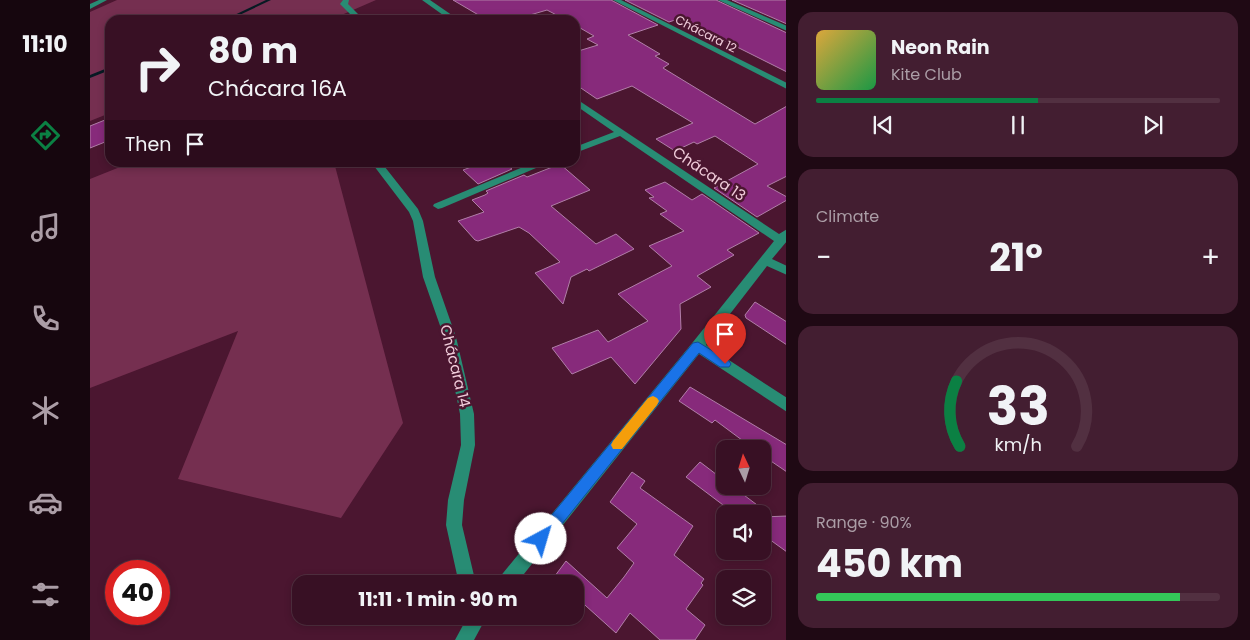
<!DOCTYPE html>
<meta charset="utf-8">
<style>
body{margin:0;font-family:Poppins,sans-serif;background:#431e31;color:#f1f3f6;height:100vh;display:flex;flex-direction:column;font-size:19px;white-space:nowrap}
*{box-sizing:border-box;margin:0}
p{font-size:16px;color:#ab9da6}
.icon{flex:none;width:28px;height:28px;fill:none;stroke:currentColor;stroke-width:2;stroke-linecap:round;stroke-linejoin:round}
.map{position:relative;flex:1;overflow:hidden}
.panel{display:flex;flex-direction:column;gap:12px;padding:12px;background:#1f0914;width:464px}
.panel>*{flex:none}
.guide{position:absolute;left:15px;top:15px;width:475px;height:152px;border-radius:15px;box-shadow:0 2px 8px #0003,0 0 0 1px #523041;background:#381024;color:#f1f3f6;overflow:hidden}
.needle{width:32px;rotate:356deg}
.buttons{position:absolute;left:626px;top:440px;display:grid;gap:10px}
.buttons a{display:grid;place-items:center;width:55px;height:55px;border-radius:10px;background:#381024;box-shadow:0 2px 8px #0003,0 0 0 1px #523041;font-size:25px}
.speed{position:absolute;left:15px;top:560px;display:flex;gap:10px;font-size:25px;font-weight:700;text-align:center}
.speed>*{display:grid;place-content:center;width:65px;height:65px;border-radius:50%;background:#381024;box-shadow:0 2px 8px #0003,0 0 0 1px #523041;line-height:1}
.speed .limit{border:8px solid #d22;background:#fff;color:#111}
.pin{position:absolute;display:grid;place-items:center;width:42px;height:42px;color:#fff;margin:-51px -21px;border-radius:50% 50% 50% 0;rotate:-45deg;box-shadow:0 0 5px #0007}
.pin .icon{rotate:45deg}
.me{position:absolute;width:55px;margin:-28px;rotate:39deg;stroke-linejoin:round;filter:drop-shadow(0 0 4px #0008)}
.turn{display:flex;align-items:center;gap:18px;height:105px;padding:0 20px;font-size:22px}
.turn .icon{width:65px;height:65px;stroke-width:2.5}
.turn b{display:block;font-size:35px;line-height:42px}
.then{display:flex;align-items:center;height:48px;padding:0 20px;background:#0003;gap:10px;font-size:19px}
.big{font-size:38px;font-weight:700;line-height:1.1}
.panel .widget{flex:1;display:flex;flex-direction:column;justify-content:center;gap:8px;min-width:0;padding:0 18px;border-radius:15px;background:#431e31}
.panel .dial{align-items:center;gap:0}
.dial svg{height:130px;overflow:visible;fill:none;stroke:#523041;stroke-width:7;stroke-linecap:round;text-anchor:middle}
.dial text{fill:#f1f3f6;stroke:none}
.song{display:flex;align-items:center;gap:15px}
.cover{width:60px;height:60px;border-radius:8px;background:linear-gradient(135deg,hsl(40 70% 55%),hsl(140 70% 35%))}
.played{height:5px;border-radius:2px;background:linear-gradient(90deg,#0b8043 55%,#523041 55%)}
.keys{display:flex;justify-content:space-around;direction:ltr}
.heat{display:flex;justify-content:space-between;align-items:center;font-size:28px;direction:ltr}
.charge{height:8px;border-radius:4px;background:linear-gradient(90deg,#34c759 90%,#523041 0)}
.trip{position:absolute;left:202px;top:575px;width:292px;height:50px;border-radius:15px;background:#381024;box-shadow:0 2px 8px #0003,0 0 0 1px #523041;font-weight:700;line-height:50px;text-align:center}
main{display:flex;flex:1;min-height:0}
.dock{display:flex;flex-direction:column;width:90px;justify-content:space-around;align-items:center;background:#16060e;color:#ab9da6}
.dock .icon{width:35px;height:35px}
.dock .active{color:#0b8043}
.dock b{font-size:22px;color:#f1f3f6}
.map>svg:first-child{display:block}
.green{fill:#752f50}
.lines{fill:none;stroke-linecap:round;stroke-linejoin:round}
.stream{fill:#071a23;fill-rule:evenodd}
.building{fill:#872a7b;stroke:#b17ea8}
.minor{fill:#288c74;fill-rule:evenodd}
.route{fill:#1a73e8;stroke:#114b97}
.slow{fill:#f59e0b}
.labels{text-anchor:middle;stroke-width:5;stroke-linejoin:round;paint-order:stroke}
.far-street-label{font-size:12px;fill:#f0ccda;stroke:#4b1630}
.street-label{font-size:15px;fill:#f0ccda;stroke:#4b1630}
</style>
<main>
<nav class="dock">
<b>11:10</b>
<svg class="icon active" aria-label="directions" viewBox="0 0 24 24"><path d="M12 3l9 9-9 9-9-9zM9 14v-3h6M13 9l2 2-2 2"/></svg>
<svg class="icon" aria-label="music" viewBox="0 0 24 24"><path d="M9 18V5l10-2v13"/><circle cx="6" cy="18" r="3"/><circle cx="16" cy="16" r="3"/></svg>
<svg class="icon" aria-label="phone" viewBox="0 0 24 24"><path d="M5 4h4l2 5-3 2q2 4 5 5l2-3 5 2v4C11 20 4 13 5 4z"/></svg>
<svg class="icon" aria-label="climate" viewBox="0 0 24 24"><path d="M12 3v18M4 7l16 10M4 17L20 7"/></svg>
<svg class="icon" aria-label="car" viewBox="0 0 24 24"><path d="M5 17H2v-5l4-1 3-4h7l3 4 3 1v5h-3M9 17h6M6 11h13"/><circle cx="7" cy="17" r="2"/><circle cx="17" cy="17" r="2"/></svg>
<svg class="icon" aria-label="filters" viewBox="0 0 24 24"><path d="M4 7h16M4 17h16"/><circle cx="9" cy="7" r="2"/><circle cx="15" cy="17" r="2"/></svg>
</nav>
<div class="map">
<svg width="697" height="640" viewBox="0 0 697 640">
<rect width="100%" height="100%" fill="#4b1630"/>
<g class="green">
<polygon points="27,0 286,0 240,20 20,20 20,113 0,121 0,12"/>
<polygon points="236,162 245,166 313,423 251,518 88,479 148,331 0,388 0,179 40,163"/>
</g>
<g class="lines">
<g class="stream">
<polygon points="176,0 181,0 139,20 134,20"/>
<polygon points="20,67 20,70 0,78 0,75"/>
</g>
</g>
<g class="building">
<polygon points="363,0 521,0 568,25 538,35 570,54 565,56 579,64 573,68 665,124 697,106 697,176 677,186 697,197 697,200 667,217 624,188 668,164 625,136 607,144 604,142 585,151 566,139 603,123 542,86 507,99 485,84 485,52 508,45 497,39 504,36 485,25 485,20 476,20 457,10 423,20 397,20"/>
<polygon points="535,0 626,0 697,33 697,72 595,21 588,19 579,22"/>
<polygon points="642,0 697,0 697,24"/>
<polygon points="20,118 20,140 0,148 0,126"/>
<polygon points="395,162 413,162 422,169 388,184 373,170"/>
<polygon points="470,164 500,190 461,206 506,244 526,234 544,249 499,271 497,269 481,277 473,304 445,273 470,262 439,233 429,227 388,241 385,240 368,221 394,212 382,200 395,195 398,193 396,191 434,175 437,177"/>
<polygon points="575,182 602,200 612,194 669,233 637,250 644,255 607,276 621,287 590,304 591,329 545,384 521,357 482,374 462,348 508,330 518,342 558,321 528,294 582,266 559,246 594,231 570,214 577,211 559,198 564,197 555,190"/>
<polygon points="665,302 697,322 697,345 656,318 655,315"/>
<polygon points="600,387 697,445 697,472 672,455 672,449 664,449 625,420 622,423 589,401"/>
<polygon points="610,462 635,481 635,486 642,486 679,514 645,514 596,477"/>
<polygon points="542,472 555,481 550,488 603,526 584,555 614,579 611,583 613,585 596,609 615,625 605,640 570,640 540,613 526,633 486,597 486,584 459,584 476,561 517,598 534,577 544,563 527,548 547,524 520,502"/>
<polygon points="697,516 697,552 672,534 672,517"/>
</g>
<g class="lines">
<g class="minor">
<polygon points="9,0 17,0 0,9 0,4"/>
<polygon points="253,0 259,0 258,4 274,20 266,20 250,4"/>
<polygon points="332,0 340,0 369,20 360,20"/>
<polygon points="523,0 531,0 697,83 697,89"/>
<polygon points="628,0 637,0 697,26 697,31"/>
<polygon points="485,98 689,234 697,229 697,241 682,259 697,266 697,275 677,266 616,345 697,398 697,412 609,354 426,584 407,584 409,578 603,342 684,241 530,136 485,153 485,147 524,132 485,105"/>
<polygon points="281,162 291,162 328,209 333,221 345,277 366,337 384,414 385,445 374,500 372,525 386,584 369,584 356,525 358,500 371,445 370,414 354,337 333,277 323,221 319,212"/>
<polygon points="445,162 460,162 352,208 348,209 343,206 344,204"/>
<polygon points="378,616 397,616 384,640 365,640"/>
</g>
</g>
<polygon class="route" points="608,342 639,361 641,364 639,367 630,367 609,353 456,544 451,546 446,544 443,539 446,534 603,343"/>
<polygon class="slow" points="563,396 567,398 569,401 567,405 532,449 523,449 521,445 523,441 558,398"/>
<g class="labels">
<g class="far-street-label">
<text transform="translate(616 34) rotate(27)" y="4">Chácara 12</text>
</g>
<g class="street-label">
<text transform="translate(619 174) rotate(34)" y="5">Chácara 13</text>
<text transform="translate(365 366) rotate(76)" y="5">Chácara 14</text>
</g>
</g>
</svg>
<div class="buttons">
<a><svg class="needle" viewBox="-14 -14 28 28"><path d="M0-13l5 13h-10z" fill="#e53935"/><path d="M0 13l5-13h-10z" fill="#ab9da6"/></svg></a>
<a><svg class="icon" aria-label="sound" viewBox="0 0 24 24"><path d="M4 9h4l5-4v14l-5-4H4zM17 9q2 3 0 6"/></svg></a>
<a><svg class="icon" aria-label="layers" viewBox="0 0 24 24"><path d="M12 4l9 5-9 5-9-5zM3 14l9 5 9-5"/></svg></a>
</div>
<div class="speed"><div class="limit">40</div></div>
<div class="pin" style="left:635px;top:364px;background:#d93025"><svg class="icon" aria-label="arrive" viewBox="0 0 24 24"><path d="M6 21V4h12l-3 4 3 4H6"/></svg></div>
<svg class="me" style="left:451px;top:539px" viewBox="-20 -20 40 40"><circle r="19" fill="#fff"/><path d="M0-13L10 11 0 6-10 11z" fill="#1a73e8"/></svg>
<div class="trip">11:11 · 1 min · 90 m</div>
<div class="guide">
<div class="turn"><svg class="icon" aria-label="right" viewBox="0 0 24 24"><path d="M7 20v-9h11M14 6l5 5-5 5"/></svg><div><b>80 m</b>Chácara 16A</div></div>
<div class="then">Then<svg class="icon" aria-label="arrive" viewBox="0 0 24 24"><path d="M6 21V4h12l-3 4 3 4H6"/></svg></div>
</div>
</div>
<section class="panel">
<div class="widget">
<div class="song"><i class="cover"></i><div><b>Neon Rain</b><p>Kite Club</p></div></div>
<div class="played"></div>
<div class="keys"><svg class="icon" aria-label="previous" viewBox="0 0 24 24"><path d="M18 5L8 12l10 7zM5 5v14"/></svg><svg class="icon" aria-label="pause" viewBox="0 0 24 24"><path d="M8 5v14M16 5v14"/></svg><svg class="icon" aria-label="next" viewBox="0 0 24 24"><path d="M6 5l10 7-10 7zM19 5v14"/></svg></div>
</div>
<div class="widget"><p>Climate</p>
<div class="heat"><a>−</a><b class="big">21°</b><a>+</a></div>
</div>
<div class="widget dial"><svg viewBox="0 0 100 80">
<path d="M14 69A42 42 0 1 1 86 69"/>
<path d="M14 69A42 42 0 0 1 12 29" stroke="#0b8043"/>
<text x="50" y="56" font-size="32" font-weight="700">33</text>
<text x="50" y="72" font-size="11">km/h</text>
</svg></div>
<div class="widget"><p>Range · 90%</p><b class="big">450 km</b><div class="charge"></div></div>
</section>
</main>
